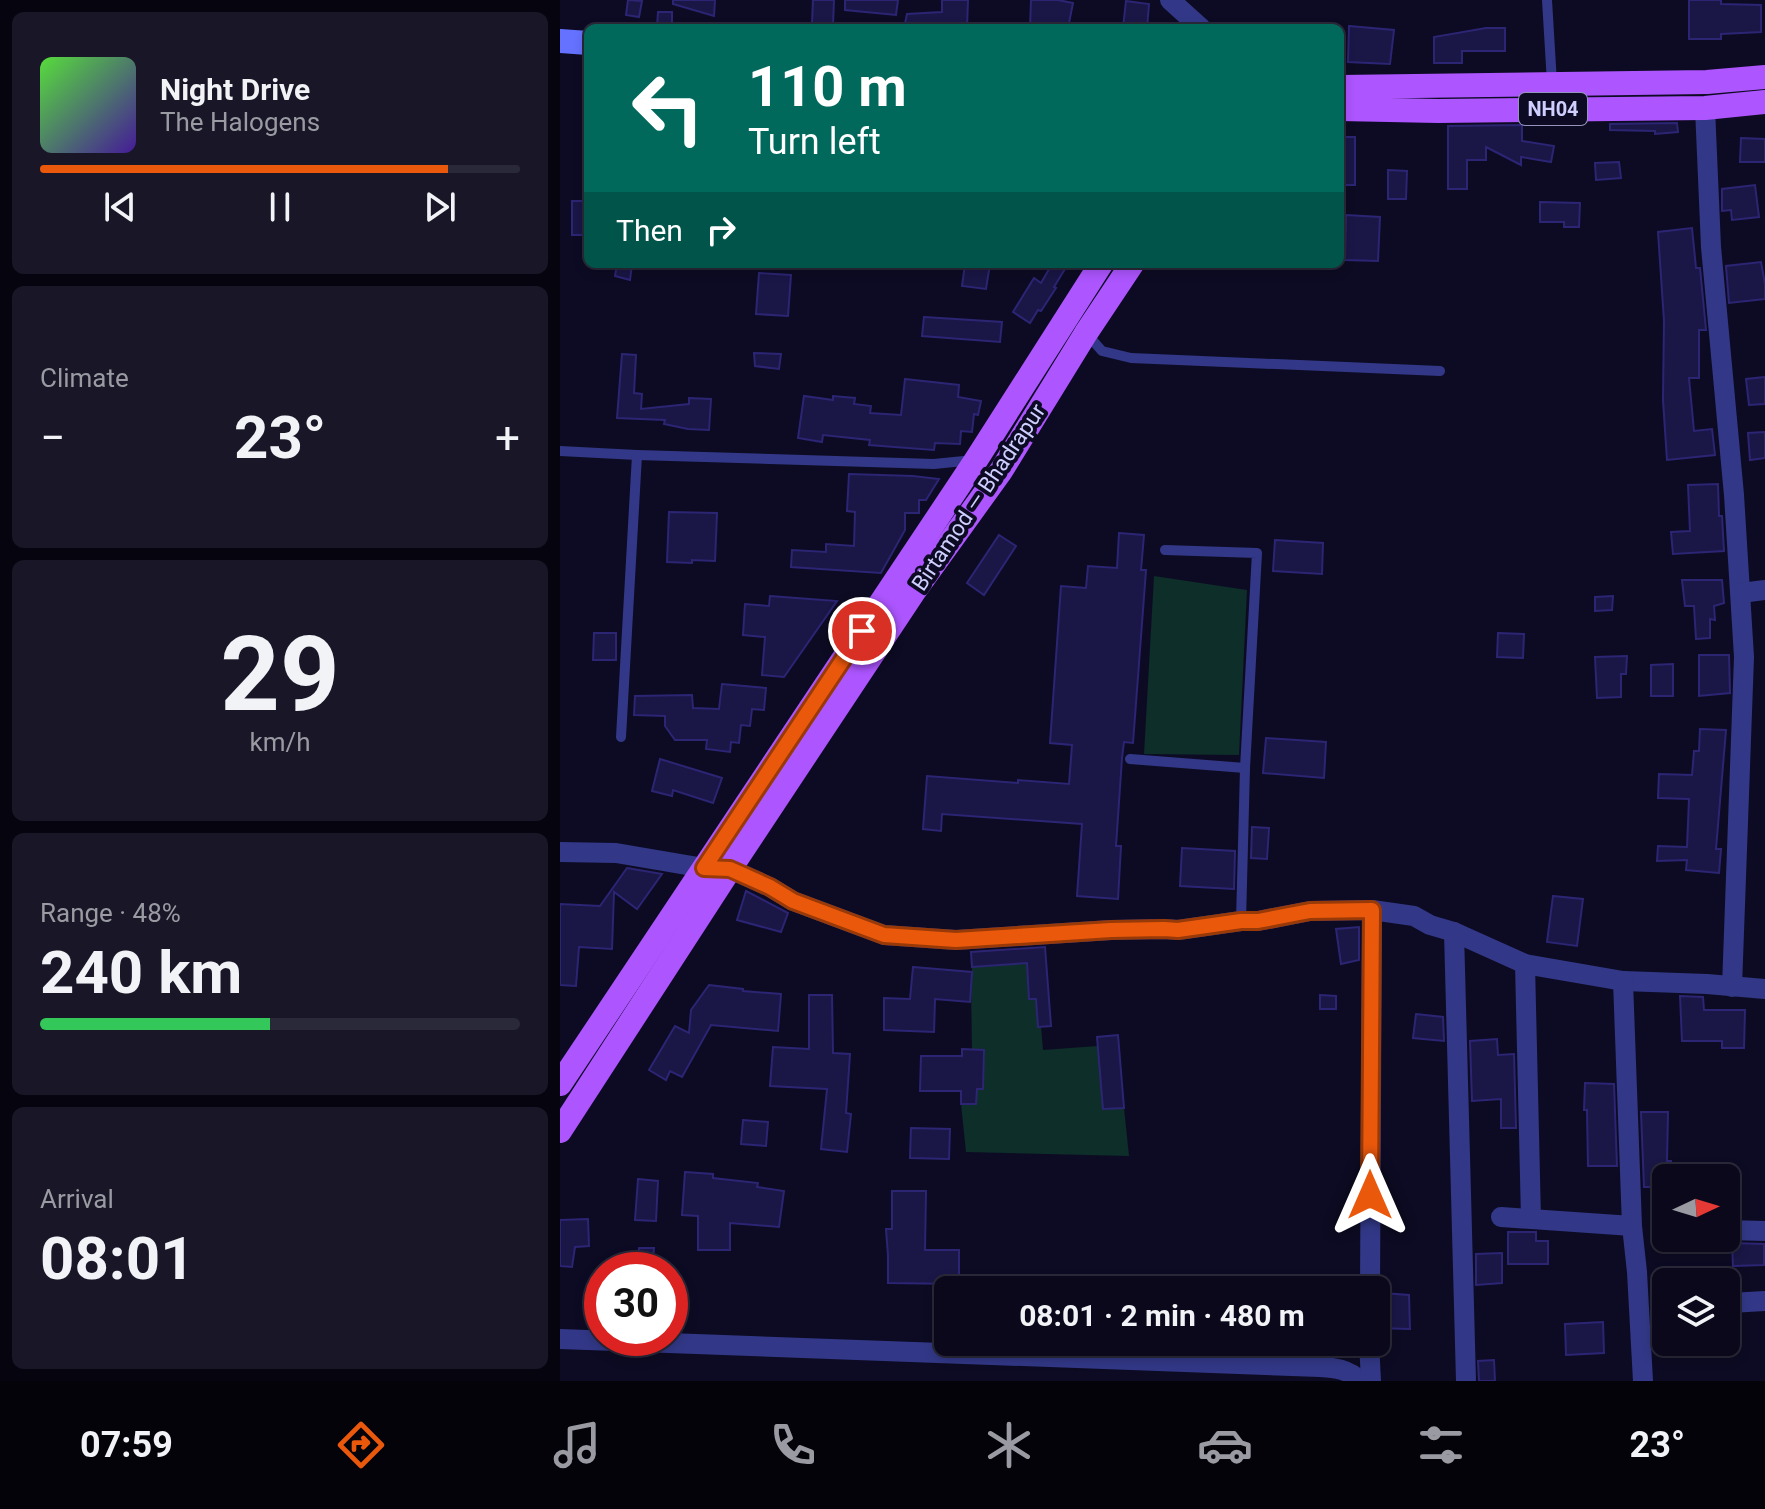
<!DOCTYPE html>
<meta charset="utf-8">
<style>
body{margin:0;font-family:Roboto,sans-serif;background:#181627;color:#f1f3f6;height:100vh;display:flex;flex-direction:column;font-size:30px;white-space:nowrap}
*{box-sizing:border-box;margin:0}
p{font-size:26px;color:#999aa2}
.icon{flex:none;width:44px;height:44px;fill:none;stroke:currentColor;stroke-width:2;stroke-linecap:round;stroke-linejoin:round}
.map{position:relative;flex:1;overflow:hidden}
.panel{display:flex;flex-direction:column;gap:12px;padding:12px;background:#06040e;width:560px}
.panel>*{flex:none}
.guide{position:absolute;left:24px;top:24px;width:760px;height:244px;border-radius:12px;box-shadow:0 4px 12px #0003,0 0 0 2px #2a2939;background:#00695c;color:#fff;overflow:hidden}
.needle{width:52px;rotate:86deg}
.tools{position:absolute;left:1092px;top:1164px;display:grid;gap:16px}
.tools a{display:grid;place-items:center;width:88px;height:88px;border-radius:12px;background:#0a081a;box-shadow:0 4px 12px #0003,0 0 0 2px #2a2939;font-size:40px}
.speed{position:absolute;left:24px;top:1252px;display:flex;gap:16px;font-size:40px;font-weight:700;text-align:center}
.speed>*{display:grid;place-content:center;width:104px;height:104px;border-radius:50%;background:#0a081a;box-shadow:0 4px 12px #0003,0 0 0 2px #2a2939;line-height:1}
.speed .limit{border:12px solid #d22;background:#fff;color:#111}
.pin{position:absolute;display:grid;place-items:center;width:68px;height:68px;color:#fff;margin:-34px;border:4px solid #fff;border-radius:50%;box-shadow:0 2px 8px #0007}
.me{position:absolute;width:88px;margin:-44px;rotate:0deg;stroke-linejoin:round;filter:drop-shadow(0 0 6px #0008)}
.turn{display:flex;align-items:center;gap:28px;height:168px;padding:0 32px;font-size:36px}
.turn .icon{width:104px;height:104px;stroke-width:2.5}
.turn b{display:block;font-size:56px;line-height:68px}
.then{display:flex;align-items:center;height:76px;padding:0 32px;background:#0003;gap:16px;font-size:30px}
.big{font-size:60px;font-weight:700;line-height:1.1}
.panel .card{flex:1;display:flex;flex-direction:column;justify-content:center;gap:12px;min-width:0;padding:0 28px;border-radius:12px;background:#181627}
.panel .dial{align-items:center;gap:0}
.dial b{font-size:104px;line-height:1}
.song{display:flex;align-items:center;gap:24px}
.cover{width:96px;height:96px;border-radius:12px;background:linear-gradient(135deg,hsl(110 70% 55%),hsl(260 70% 35%))}
.played{height:8px;border-radius:4px;background:linear-gradient(90deg,#ea580c 85%,#2a2939 85%)}
.keys{display:flex;justify-content:space-around;direction:ltr}
.heat{display:flex;justify-content:space-between;align-items:center;font-size:44px;direction:ltr}
.charge{height:12px;border-radius:6px;background:linear-gradient(90deg,#34c759 48%,#2a2939 0)}
.trip{position:absolute;left:374px;top:1276px;width:456px;height:80px;border-radius:12px;background:#0a081a;box-shadow:0 4px 12px #0003,0 0 0 2px #2a2939;font-weight:700;line-height:80px;text-align:center}
.menu{display:flex;height:128px;justify-content:space-around;align-items:center;background:#04030a;color:#999aa2}
.menu .icon{width:56px;height:56px}
.menu .on{color:#ea580c}
.menu b{font-size:36px;color:#f1f3f6}
main{display:flex;flex:1;min-height:0}
.map>svg:first-child{display:block}
.green{fill:#0e2e29}
.building{fill:#1a1646;stroke:#2c2574;stroke-width:2}
.lines{fill:none;stroke-linecap:round;stroke-linejoin:round}
.lane{stroke:#323887;stroke-width:10}
.street{stroke:#323887;stroke-width:20}
.secondary{stroke:#6572ff;stroke-width:24}
.primary{stroke:#ad55ff;stroke-width:24}
.route-casing{stroke:#983908;stroke-width:20}
.route{stroke:#ea580c;stroke-width:14}
.labels{text-anchor:middle;stroke-width:8;stroke-linejoin:round;paint-order:stroke}
.shield{fill:#0d0b23;stroke:#9494bd;stroke-width:2}
.shield-label{font-size:20px;font-weight:bold;fill:#ceceff}
.street-label{font-size:22px;fill:#ceceff;stroke:#0d0b23}
</style>
<main>
<section class="panel">
<div class="card">
<div class="song"><i class="cover"></i><div><b>Night Drive</b><p>The Halogens</p></div></div>
<div class="played"></div>
<div class="keys"><svg class="icon" aria-label="previous" viewBox="0 0 24 24"><path d="M18 5L8 12l10 7zM5 5v14"/></svg><svg class="icon" aria-label="pause" viewBox="0 0 24 24"><path d="M8 5v14M16 5v14"/></svg><svg class="icon" aria-label="next" viewBox="0 0 24 24"><path d="M6 5l10 7-10 7zM19 5v14"/></svg></div>
</div>
<div class="card"><p>Climate</p>
<div class="heat"><a>−</a><b class="big">23°</b><a>+</a></div>
</div>
<div class="card dial"><b>29</b><p>km/h</p></div>
<div class="card"><p>Range · 48%</p><b class="big">240 km</b><div class="charge"></div></div>
<div class="card"><p>Arrival</p><b class="big">08:01</b></div>
</section>
<div class="map">
<svg width="1205" height="1381" viewBox="0 0 1205 1381">
<rect width="100%" height="100%" fill="#0d0b23"/>
<g class="green">
<polygon points="594,576 687,590 679,755 584,754"/>
<polygon points="467,963 469,999 476,999 478,1027 481,1027 483,1050 538,1046 543,1109 564,1108 569,1156 406,1152 401,1104 416,1104 417,1089 423,1089 424,1050 412,1050 411,987 412,967"/>
</g>
<g class="building">
<polygon points="68,0 82,1 79,17 66,15"/>
<polygon points="113,0 155,0 154,16 113,4"/>
<polygon points="253,0 274,0 273,25 252,24"/>
<polygon points="285,0 338,0 336,15 285,10"/>
<polygon points="382,0 408,0 407,28 344,28 347,14 382,12"/>
<polygon points="471,0 498,0 513,3 508,28 470,28"/>
<polygon points="1129,0 1161,0 1161,4 1201,5 1201,32 1161,34 1161,39 1129,39"/>
<polygon points="566,1 589,4 587,28 563,28"/>
<polygon points="98,12 112,12 112,28 97,27"/>
<polygon points="789,26 834,30 830,64 788,62"/>
<polygon points="926,28 945,28 945,51 902,51 902,63 874,63 874,37"/>
<polygon points="1117,123 1118,132 1095,134 1095,131 1050,130 1050,124"/>
<polygon points="962,125 962,141 994,146 991,162 961,157 961,165 926,147 926,160 907,160 907,189 888,189 888,126"/>
<rect x="780" y="137" width="15" height="48"/>
<polygon points="1181,138 1205,139 1205,162 1180,162"/>
<polygon points="1059,162 1061,178 1036,180 1035,163"/>
<polygon points="828,170 847,171 846,199 828,199"/>
<polygon points="1195,185 1199,217 1172,220 1171,210 1162,211 1162,189"/>
<rect x="12" y="201" width="16" height="34"/>
<polygon points="980,202 1020,203 1019,227 1004,227 1004,222 980,222"/>
<polygon points="786,215 820,217 818,261 785,260"/>
<polygon points="1132,228 1136,268 1140,268 1146,330 1139,330 1139,378 1129,378 1134,431 1152,429 1155,455 1107,460 1103,400 1104,321 1098,232"/>
<polygon points="1201,262 1205,284 1205,299 1169,303 1166,266"/>
<polygon points="57,264 72,264 70,280 55,276"/>
<polygon points="405,264 430,264 426,289 402,286"/>
<polygon points="492,264 508,264 494,287 496,288 481,311 478,310 470,323 453,312 474,278 481,283"/>
<polygon points="199,273 231,275 228,316 196,314"/>
<polygon points="364,317 442,322 440,342 362,336"/>
<polygon points="194,353 221,354 219,369 195,366"/>
<polygon points="62,354 76,355 74,393 82,394 81,409 129,404 129,398 151,399 149,430 128,429 104,424 105,420 57,418"/>
<polygon points="1205,377 1205,404 1189,405 1186,379"/>
<polygon points="345,379 399,385 398,397 421,401 418,415 414,414 412,432 401,431 400,444 375,443 374,450 309,445 310,440 263,435 262,442 238,438 244,396 273,400 273,396 295,398 294,404 311,406 310,413 341,415"/>
<polygon points="1205,432 1205,458 1190,460 1188,433"/>
<polygon points="289,474 353,476 379,479 366,500 359,500 359,513 345,513 345,530 321,573 231,567 232,550 266,552 266,544 294,546 295,512 287,511"/>
<polygon points="1158,484 1159,516 1162,516 1164,551 1113,554 1111,532 1130,531 1128,485"/>
<polygon points="109,512 157,513 155,561 132,560 132,563 107,562"/>
<polygon points="559,533 584,535 581,570 586,570 573,743 564,742 562,758 556,846 561,846 558,899 517,896 522,824 382,814 381,831 363,829 367,776 458,783 458,780 509,784 512,745 490,743 501,586 526,588 528,566 557,568"/>
<polygon points="439,535 456,546 424,595 407,583"/>
<polygon points="715,540 763,543 762,574 713,571"/>
<polygon points="1122,580 1162,580 1164,603 1154,606 1155,620 1150,619 1150,638 1136,639 1134,606 1125,606"/>
<polygon points="210,596 277,601 224,677 202,675 205,637 183,635 185,604 209,606"/>
<polygon points="1053,596 1052,610 1035,611 1035,597"/>
<polygon points="34,633 56,633 56,660 33,660"/>
<polygon points="938,633 964,634 963,658 937,657"/>
<polygon points="1139,655 1169,655 1170,693 1139,696"/>
<polygon points="1067,656 1066,674 1061,674 1061,697 1037,698 1035,657"/>
<polygon points="1113,664 1113,696 1091,696 1091,665"/>
<polygon points="162,684 206,688 204,710 192,709 190,726 181,725 179,743 171,742 170,752 146,749 147,740 115,740 105,726 105,716 74,715 75,696 132,695 133,708 159,709"/>
<polygon points="1140,729 1166,730 1156,849 1161,849 1159,873 1126,870 1127,860 1097,861 1098,846 1127,847 1129,799 1098,798 1099,774 1132,775 1134,751 1139,751"/>
<polygon points="706,738 766,742 764,778 703,773"/>
<polygon points="100,759 162,778 153,803 113,790 112,796 92,791"/>
<polygon points="692,827 709,828 707,859 691,858"/>
<polygon points="622,848 675,851 674,889 620,886"/>
<polygon points="67,868 102,874 77,909 54,892 52,949 19,947 16,986 0,985 0,904 40,906"/>
<polygon points="186,891 228,913 221,932 177,920"/>
<polygon points="993,896 1023,899 1017,946 987,942"/>
<polygon points="799,927 799,960 781,964 776,929"/>
<polygon points="485,947 491,1026 478,1027 476,999 469,999 467,963 412,967 411,952"/>
<polygon points="353,967 412,972 410,1002 375,999 374,1032 324,1030 324,998 350,999"/>
<polygon points="149,985 183,989 183,991 221,994 218,1031 151,1025 122,1077 110,1071 106,1080 89,1070 115,1026 129,1033 131,1010"/>
<polygon points="249,995 272,995 273,1053 290,1054 286,1113 291,1114 287,1152 261,1149 267,1089 210,1086 213,1047 249,1049"/>
<polygon points="760,995 776,996 776,1009 760,1009"/>
<polygon points="1120,996 1143,997 1144,1010 1185,1010 1184,1048 1162,1048 1162,1041 1122,1041"/>
<polygon points="856,1014 883,1017 884,1041 853,1038"/>
<polygon points="558,1035 564,1108 543,1109 537,1037"/>
<polygon points="937,1039 938,1055 954,1054 956,1128 941,1128 941,1099 912,1101 910,1041"/>
<polygon points="402,1049 424,1050 423,1089 417,1089 416,1104 401,1104 401,1091 360,1091 361,1056 402,1056"/>
<polygon points="1025,1083 1054,1084 1057,1166 1028,1166 1027,1110 1024,1110"/>
<polygon points="1081,1112 1108,1112 1107,1161 1111,1161 1111,1178 1106,1178 1106,1187 1084,1187"/>
<polygon points="183,1120 208,1122 206,1146 181,1144"/>
<polygon points="351,1128 390,1129 389,1159 350,1158"/>
<polygon points="125,1172 153,1174 153,1178 198,1183 197,1187 224,1191 219,1227 170,1223 170,1250 138,1250 138,1216 122,1215"/>
<polygon points="78,1179 98,1181 96,1221 75,1220"/>
<polygon points="332,1191 366,1191 365,1250 399,1250 399,1284 328,1283 328,1256 326,1229 332,1229"/>
<polygon points="28,1219 29,1246 15,1247 12,1267 0,1266 0,1220"/>
<polygon points="948,1232 976,1232 976,1241 988,1241 988,1264 948,1264"/>
<polygon points="1172,1243 1204,1244 1204,1265 1173,1266"/>
<polygon points="79,1248 94,1248 92,1270 78,1270"/>
<polygon points="942,1253 942,1283 916,1285 916,1254"/>
<polygon points="822,1293 849,1295 850,1329 816,1328 816,1301"/>
<polygon points="1043,1322 1044,1353 1006,1355 1005,1324"/>
<polygon points="934,1360 935,1381 919,1381 918,1361"/>
</g>
<g class="lines">
<g class="lane">
<polyline points="987,0 992,83"/>
<polyline points="527,334 542,351 571,358 880,371"/>
<polyline points="0,451 77,455 374,464 414,460"/>
<polyline points="605,550 697,553 685,768 681,921"/>
<polyline points="61,737 77,455"/>
<polyline points="570,759 685,768"/>
</g>
<g class="street">
<polyline points="610,0 641,28"/>
<polyline points="1145,108 1151,247 1174,495 1184,657 1172,987"/>
<polyline points="1181,593 1205,590"/>
<polyline points="0,852 56,853 144,868 170,869 210,887 233,901 324,935 396,940 551,930 604,929 618,930 681,921 698,921 750,911 812,910 854,916 870,925 894,932 965,964 1063,981 1147,984 1205,989"/>
<polyline points="894,932 906,1381"/>
<polyline points="965,964 971,1219"/>
<polyline points="941,1217 1072,1226 1063,981"/>
<polyline points="1072,1226 1077,1272 1083,1381"/>
<polyline points="1166,1230 1205,1231"/>
<polyline points="810,1290 812,910"/>
<polyline points="1170,1303 1205,1301"/>
<path d="M 0,1339 L 760,1367 C 776,1368 788,1369 800,1381"/>
<polyline points="809,1342 811,1381"/>
</g>
<polyline class="secondary" points="0,41 28,43"/>
<g class="primary">
<polyline points="780,87 1147,82 1205,77"/>
<polyline points="780,109 878,111 1145,108 1205,102"/>
<polyline points="0,1084 416,460 541,264"/>
<polyline points="0,1131 170,869 353,593 441,471 526,333 572,264"/>
</g>
</g>
<g class="lines">
<g class="route-casing">
<polyline id="route" points="302,631 144,868 170,869 210,887 233,901 324,935 396,940 551,930 604,929 618,930 681,921 698,921 750,911 812,910 810,1195"/>
</g>
<use href="#route" class="route"/>
</g>
<g class="labels">
<rect class="shield" x="959" y="93" width="68" height="32" rx="6"/>
<g class="shield-label">
<text x="993" y="116">NH04</text>
</g>
<g class="street-label">
<text transform="translate(418 497) rotate(-56)" y="8">Birtamod — Bhadrapur</text>
</g>
</g>
</svg>
<div class="tools">
<a><svg class="needle" viewBox="-14 -14 28 28"><path d="M0-13l5 13h-10z" fill="#e53935"/><path d="M0 13l5-13h-10z" fill="#999aa2"/></svg></a>
<a><svg class="icon" aria-label="layers" viewBox="0 0 24 24"><path d="M12 4l9 5-9 5-9-5zM3 14l9 5 9-5"/></svg></a>
</div>
<div class="speed"><div class="limit">30</div></div>
<div class="pin" style="left:302px;top:631px;background:#d93025"><svg class="icon" aria-label="arrive" viewBox="0 0 24 24"><path d="M6 21V4h12l-3 4 3 4H6"/></svg></div>
<svg class="me" style="left:810px;top:1195px" viewBox="-20 -20 40 40"><path d="M0-17L14 15 0 8-14 15z" fill="#ea580c" stroke="#fff" stroke-width="4"/></svg>
<div class="trip">08:01 · 2 min · 480 m</div>
<div class="guide">
<div class="turn"><svg class="icon" aria-label="left" viewBox="0 0 24 24"><path d="M17 20v-9H6M10 6l-5 5 5 5"/></svg><div><b>110 m</b>Turn left</div></div>
<div class="then">Then<svg class="icon" aria-label="right" viewBox="0 0 24 24"><path d="M7 20v-9h11M14 6l5 5-5 5"/></svg></div>
</div>
</div>
</main>
<nav class="menu">
<b>07:59</b>
<svg class="icon on" aria-label="directions" viewBox="0 0 24 24"><path d="M12 3l9 9-9 9-9-9zM9 14v-3h6M13 9l2 2-2 2"/></svg>
<svg class="icon" aria-label="music" viewBox="0 0 24 24"><path d="M9 18V5l10-2v13"/><circle cx="6" cy="18" r="3"/><circle cx="16" cy="16" r="3"/></svg>
<svg class="icon" aria-label="phone" viewBox="0 0 24 24"><path d="M5 4h4l2 5-3 2q2 4 5 5l2-3 5 2v4C11 20 4 13 5 4z"/></svg>
<svg class="icon" aria-label="climate" viewBox="0 0 24 24"><path d="M12 3v18M4 7l16 10M4 17L20 7"/></svg>
<svg class="icon" aria-label="car" viewBox="0 0 24 24"><path d="M5 17H2v-5l4-1 3-4h7l3 4 3 1v5h-3M9 17h6M6 11h13"/><circle cx="7" cy="17" r="2"/><circle cx="17" cy="17" r="2"/></svg>
<svg class="icon" aria-label="filters" viewBox="0 0 24 24"><path d="M4 7h16M4 17h16"/><circle cx="9" cy="7" r="2"/><circle cx="15" cy="17" r="2"/></svg>
<b>23°</b>
</nav>
